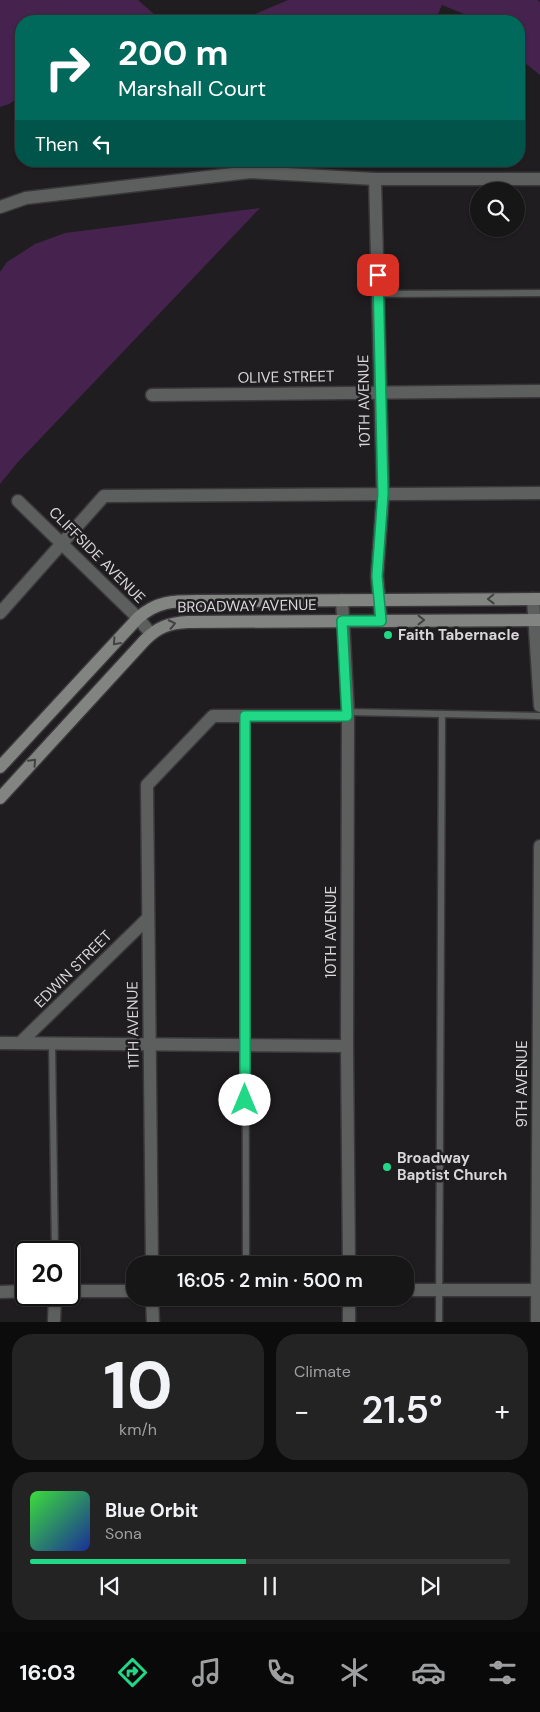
<!DOCTYPE html>
<meta charset="utf-8">
<style>
body{margin:0;font-family:"DM Sans",sans-serif;background:#242324;color:#f1f3f6;height:100vh;display:flex;flex-direction:column;font-size:19px;white-space:nowrap}
*{box-sizing:border-box;margin:0}
p{font-size:16px;color:#9e9fa1}
.icon{flex:none;width:28px;height:28px;fill:none;stroke:currentColor;stroke-width:2;stroke-linecap:round;stroke-linejoin:round}
.map{position:relative;height:1322px;overflow:hidden}
.panel{display:flex;flex-direction:column;gap:12px;padding:12px;background:#0d0c0d;flex:1}
.panel>*{flex:none}
.guide{position:absolute;left:15px;top:15px;width:510px;height:152px;border-radius:20px;box-shadow:0 1px 4px #0004,0 0 0 1px #363536;background:#00695c;color:#fff;overflow:hidden}
.controls{position:absolute;left:470px;top:182px;display:grid;gap:10px}
.controls a{display:grid;place-items:center;width:55px;height:55px;border-radius:50%;background:#171617;box-shadow:0 1px 4px #0004,0 0 0 1px #363536;font-size:25px}
.speed{position:absolute;left:15px;top:1241px;display:flex;gap:10px;font-size:25px;font-weight:700;text-align:center}
.speed>*{display:grid;place-content:center;width:65px;height:65px;border-radius:50%;background:#171617;box-shadow:0 1px 4px #0004,0 0 0 1px #363536;line-height:1}
.speed .limit{border:2px solid #111;border-radius:8px;background:#fff;color:#111}
.pin{position:absolute;display:grid;place-items:center;width:42px;height:42px;color:#fff;margin:-21px;border-radius:10px;box-shadow:0 2px 8px #0006}
.me{position:absolute;width:55px;margin:-28px;rotate:0deg;stroke-linejoin:round;filter:drop-shadow(0 0 4px #0008)}
.turn{display:flex;align-items:center;gap:18px;height:105px;padding:0 20px;font-size:22px}
.turn .icon{width:65px;height:65px;stroke-width:2.5}
.turn b{display:block;font-size:35px;line-height:42px}
.then{display:flex;align-items:center;height:48px;padding:0 20px;background:#0003;gap:10px;font-size:19px}
.big{font-size:38px;font-weight:600;line-height:1.1}
.panel .widget{flex:1;display:flex;flex-direction:column;justify-content:center;gap:8px;min-width:0;padding:0 18px;border-radius:20px;background:#242324}
.panel .dial{align-items:center;gap:0}
.dial b{font-size:65px;line-height:1}
.song{display:flex;align-items:center;gap:15px}
.cover{width:60px;height:60px;border-radius:8px;background:linear-gradient(135deg,hsl(120 70% 55%),hsl(230 70% 35%))}
.played{height:5px;border-radius:2px;background:linear-gradient(90deg,#21d887 45%,#363536 45%)}
.keys{display:flex;justify-content:space-around;direction:ltr}
.heat{display:flex;justify-content:space-between;align-items:center;font-size:28px;direction:ltr}
.panel .tiles{flex:1;display:grid;gap:12px;grid-template-columns:1fr 1fr}
.widget:last-child{grid-column:span 2}
.trip{position:absolute;left:126px;top:1256px;width:288px;height:50px;border-radius:20px;background:#171617;box-shadow:0 1px 4px #0004,0 0 0 1px #363536;font-weight:600;line-height:50px;text-align:center}
.menu{display:flex;height:80px;justify-content:space-around;align-items:center;background:#090909;color:#9e9fa1}
.menu .icon{width:35px;height:35px}
.menu .on{color:#21d887}
.menu b{font-size:22px;color:#f1f3f6}
.map>svg:first-child{display:block}
.green{fill:#45234e}
.lines{fill:none;stroke-linecap:round;stroke-linejoin:round}
.lane-casing{stroke:#393739;stroke-width:9}
.street-casing{stroke:#393739;stroke-width:15}
.secondary-casing{stroke:#393739;stroke-width:15}
.lane{stroke:#5d5f5e;stroke-width:6}
.street{stroke:#5d5f5e;stroke-width:12}
.secondary{stroke:#828482;stroke-width:12}
.oneway{stroke:#424142}
.route-casing{stroke:#158c58;stroke-width:12}
.route{stroke:#21d887;stroke-width:9}
.poi-dot{fill:#21d887;stroke:#1f1d1f;stroke-width:2}
.labels{text-anchor:middle;stroke-width:5;stroke-linejoin:round;paint-order:stroke}
.street-label{font-size:15px;fill:#d9d8d9;stroke:#1f1d1f}
.poi-label{font-size:15px;font-weight:bold;fill:#d9d8d9;stroke:#1f1d1f;text-anchor:start}
</style>
<div class="map">
<svg width="540" height="1322" viewBox="0 0 540 1322">
<rect width="100%" height="100%" fill="#1f1d1f"/>
<g class="green">
<polygon points="0,0 138,0 162,21 21,21 21,96 9,104 0,107"/>
<polygon points="288,0 537,0 540,2 540,75 519,58 519,21 473,21 464,14 442,5 435,21 234,21 253,15"/>
<polygon points="260,208 18,462 0,484 0,272 7,262 35,244 65,233"/>
</g>
<g class="lines">
<g class="lane-casing">
<g id="lane">
<polyline points="378,294 540,293"/>
<polyline points="348,712 540,716"/>
<polyline points="245,716 246,1265"/>
<polyline points="52,1043 55,1252"/>
<polyline points="439,1322 442,714"/>
</g>
</g>
<g class="street-casing">
<g id="street">
<polyline points="375,179 383,494 377,576 381,621"/>
<polyline points="0,207 26,198 251,172 375,179 540,179"/>
<polyline points="152,395 540,391"/>
<polyline points="18,501 138,618 151,634"/>
<polyline points="533,599 540,706"/>
<polyline points="342,600 348,712 347,1046 349,1265"/>
<polyline points="0,613 104,496 540,493"/>
<polyline points="21,1042 147,919"/>
<polyline points="0,1043 347,1046"/>
<polyline points="152,1265 147,785 213,716 347,716"/>
<polyline points="405,1290 540,1290"/>
<polyline points="69,1291 135,1291"/>
<polyline points="0,1292 26,1291"/>
<polyline points="152,1298 153,1322"/>
<polyline points="349,1298 349,1322"/>
<polyline points="54,1322 55,1295"/>
<polyline points="537,1322 540,846"/>
</g>
</g>
<g class="secondary-casing">
<g id="secondary">
<path d="M 0,767 L 138,618 C 157,601 173,601 198,601 L 540,599"/>
<path d="M 0,798 L 145,640 C 158,627 169,623 188,622 L 540,620"/>
</g>
</g>
<use href="#lane" class="lane"/>
<use href="#street" class="street"/>
<use href="#secondary" class="secondary"/>
</g>
<defs><path id="oneway-chevron" d="M-2-3.5L2.5 0L-2 3.5" fill="none" stroke-width="1.6" stroke-linecap="round" stroke-linejoin="round" transform="scale(1.25)"/></defs>
<g class="oneway">
<use href="#oneway-chevron" transform="translate(491 599) rotate(179)"/>
<use href="#oneway-chevron" transform="translate(421 620)"/>
<use href="#oneway-chevron" transform="translate(172 624) rotate(-12)"/>
<use href="#oneway-chevron" transform="translate(116 642) rotate(132)"/>
<use href="#oneway-chevron" transform="translate(33 762) rotate(-47)"/>
</g>
<g class="lines">
<g class="route-casing">
<polyline id="route" points="245,1100 245,716 347,716 342,621 381,621 377,576 383,494 378,275"/>
</g>
<use href="#route" class="route"/>
</g>
<g class="poi-dot">
<circle cx="388" cy="635" r="5"/>
<circle cx="387" cy="1167" r="5"/>
</g>
<g class="labels">
<g class="street-label">
<text transform="translate(286 377) rotate(-1)" y="5">OLIVE STREET</text>
<text transform="translate(364 401) rotate(-91)" y="5">10TH AVENUE</text>
<text transform="translate(97 555) rotate(45)" y="5">CLIFFSIDE AVENUE</text>
<text transform="translate(247 606) rotate(-1)" y="5">BROADWAY AVENUE</text>
<text transform="translate(331 932) rotate(-90)" y="5">10TH AVENUE</text>
<text transform="translate(73 969) rotate(-45)" y="5">EDWIN STREET</text>
<text transform="translate(133 1025) rotate(-91)" y="5">11TH AVENUE</text>
<text transform="translate(522 1084) rotate(-90)" y="5">9TH AVENUE</text>
</g>
<g class="poi-label">
<text x="398" y="640">Faith Tabernacle</text>
<text x="397" y="1163">Broadway<tspan x="397" dy="17">Baptist Church</tspan></text>
</g>
</g>
</svg>
<div class="controls">
<a><svg class="icon" aria-label="search" viewBox="0 0 24 24"><circle cx="10" cy="10" r="6"/><path d="M15 15l6 6"/></svg></a>
</div>
<div class="speed"><div class="limit">20</div></div>
<div class="pin" style="left:378px;top:275px;background:#d93025"><svg class="icon" aria-label="arrive" viewBox="0 0 24 24"><path d="M6 21V4h12l-3 4 3 4H6"/></svg></div>
<svg class="me" style="left:245px;top:1100px" viewBox="-20 -20 40 40"><circle r="19" fill="#fff"/><path d="M0-13L10 11 0 6-10 11z" fill="#21d887"/></svg>
<div class="trip">16:05 · 2 min · 500 m</div>
<div class="guide">
<div class="turn"><svg class="icon" aria-label="right" viewBox="0 0 24 24"><path d="M7 20v-9h11M14 6l5 5-5 5"/></svg><div><b>200 m</b>Marshall Court</div></div>
<div class="then">Then<svg class="icon" aria-label="left" viewBox="0 0 24 24"><path d="M17 20v-9H6M10 6l-5 5 5 5"/></svg></div>
</div>
</div>
<section class="panel">
<div class="tiles">
<div class="widget dial"><b>10</b><p>km/h</p></div>
<div class="widget"><p>Climate</p>
<div class="heat"><a>−</a><b class="big">21.5°</b><a>+</a></div>
</div>
<div class="widget">
<div class="song"><i class="cover"></i><div><b>Blue Orbit</b><p>Sona</p></div></div>
<div class="played"></div>
<div class="keys"><svg class="icon" aria-label="previous" viewBox="0 0 24 24"><path d="M18 5L8 12l10 7zM5 5v14"/></svg><svg class="icon" aria-label="pause" viewBox="0 0 24 24"><path d="M8 5v14M16 5v14"/></svg><svg class="icon" aria-label="next" viewBox="0 0 24 24"><path d="M6 5l10 7-10 7zM19 5v14"/></svg></div>
</div>
</div>
</section>
<nav class="menu">
<b>16:03</b>
<svg class="icon on" aria-label="directions" viewBox="0 0 24 24"><path d="M12 3l9 9-9 9-9-9zM9 14v-3h6M13 9l2 2-2 2"/></svg>
<svg class="icon" aria-label="music" viewBox="0 0 24 24"><path d="M9 18V5l10-2v13"/><circle cx="6" cy="18" r="3"/><circle cx="16" cy="16" r="3"/></svg>
<svg class="icon" aria-label="phone" viewBox="0 0 24 24"><path d="M5 4h4l2 5-3 2q2 4 5 5l2-3 5 2v4C11 20 4 13 5 4z"/></svg>
<svg class="icon" aria-label="climate" viewBox="0 0 24 24"><path d="M12 3v18M4 7l16 10M4 17L20 7"/></svg>
<svg class="icon" aria-label="car" viewBox="0 0 24 24"><path d="M5 17H2v-5l4-1 3-4h7l3 4 3 1v5h-3M9 17h6M6 11h13"/><circle cx="7" cy="17" r="2"/><circle cx="17" cy="17" r="2"/></svg>
<svg class="icon" aria-label="filters" viewBox="0 0 24 24"><path d="M4 7h16M4 17h16"/><circle cx="9" cy="7" r="2"/><circle cx="15" cy="17" r="2"/></svg>
</nav>
